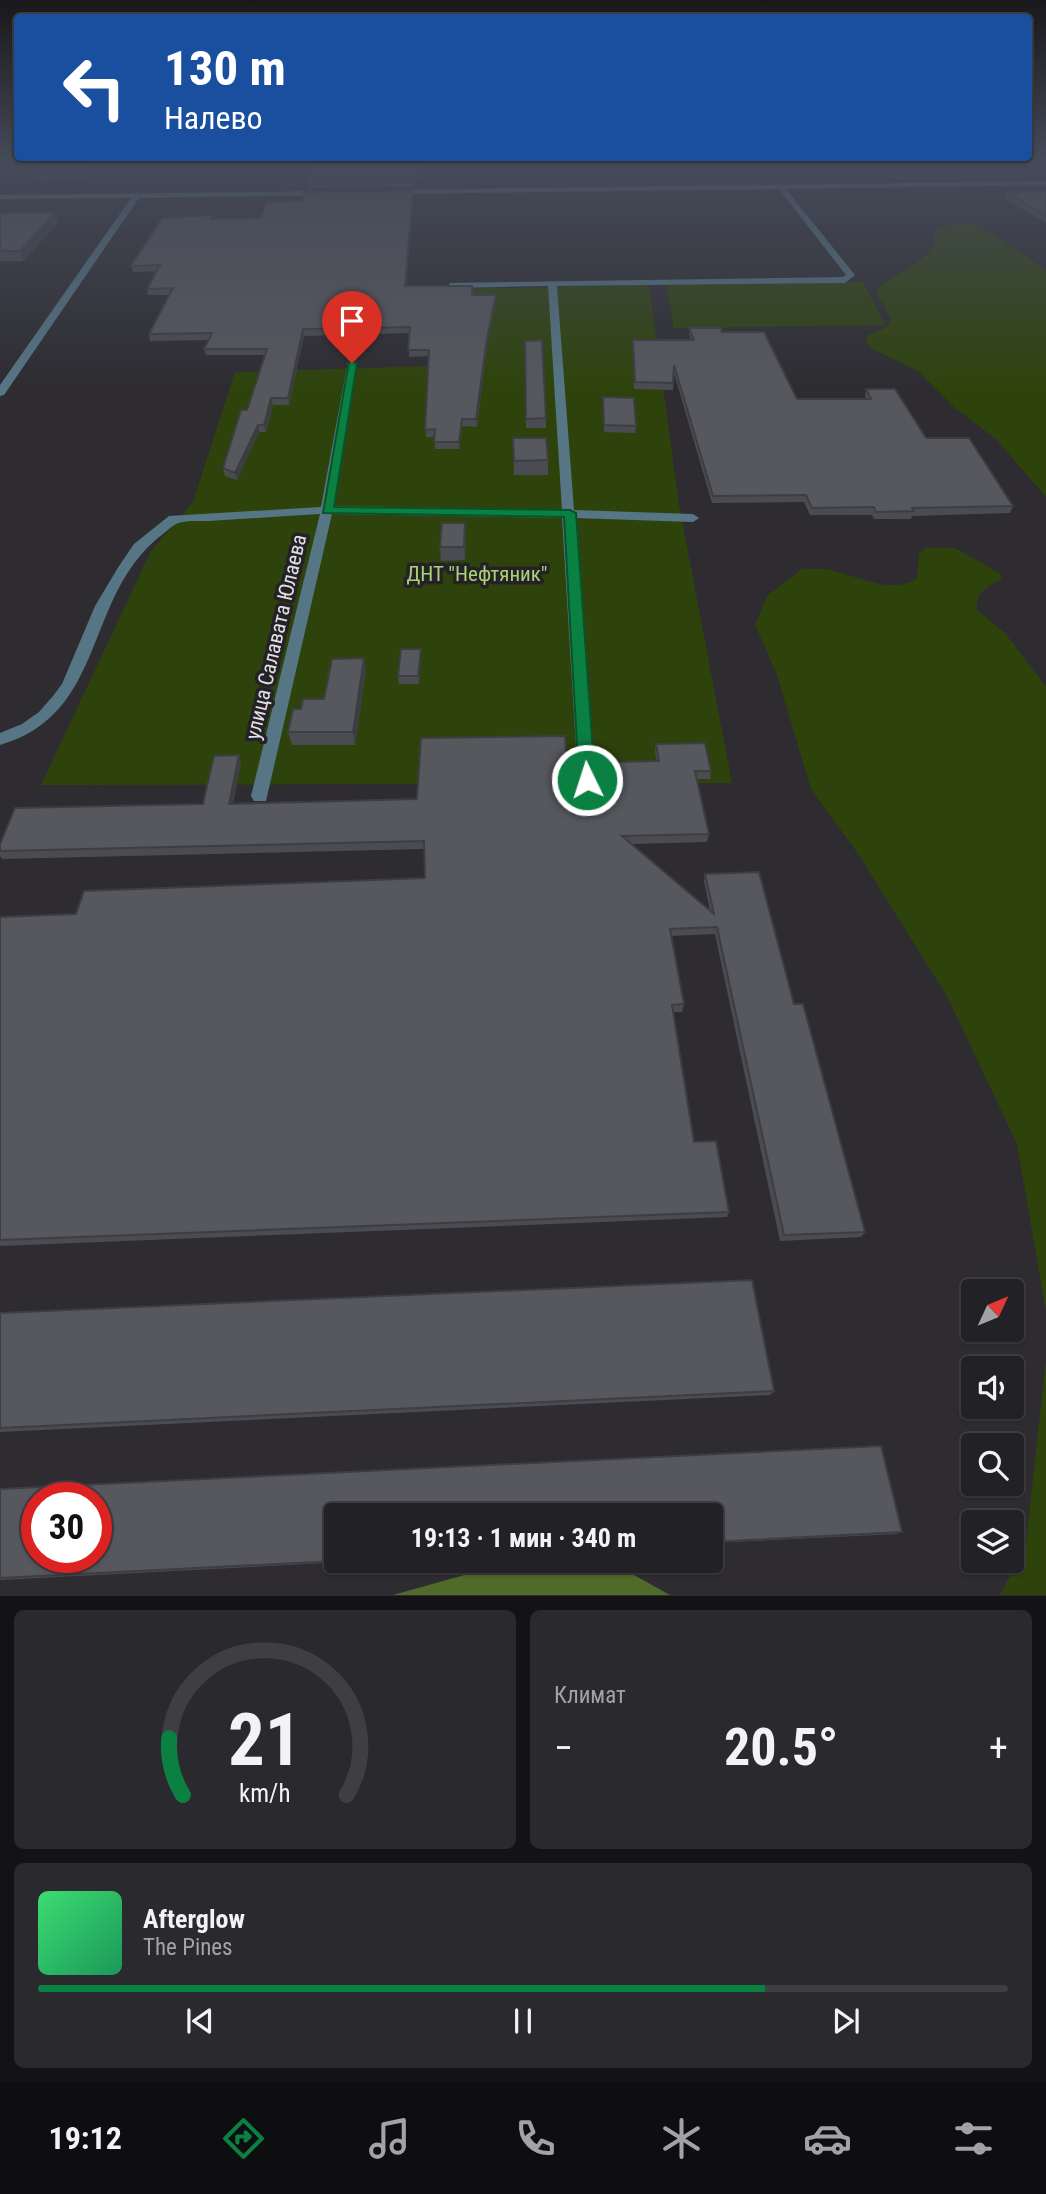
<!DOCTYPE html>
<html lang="ru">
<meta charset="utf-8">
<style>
body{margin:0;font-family:"Roboto Condensed",sans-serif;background:#2a292d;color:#f1f3f6;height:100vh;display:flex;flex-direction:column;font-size:26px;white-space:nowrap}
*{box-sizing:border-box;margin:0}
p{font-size:23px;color:#a2a3a7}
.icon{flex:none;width:38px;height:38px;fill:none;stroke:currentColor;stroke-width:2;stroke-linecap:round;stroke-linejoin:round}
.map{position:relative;height:1596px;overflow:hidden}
.sheet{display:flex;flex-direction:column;gap:14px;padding:14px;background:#131214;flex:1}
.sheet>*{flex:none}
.guide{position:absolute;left:14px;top:14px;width:1018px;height:147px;border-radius:7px;box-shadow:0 2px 5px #0004,0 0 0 2px #3f3e42;background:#1a4fa0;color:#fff;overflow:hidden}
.needle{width:46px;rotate:46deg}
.controls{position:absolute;left:961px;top:1279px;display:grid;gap:14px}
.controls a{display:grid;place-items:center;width:63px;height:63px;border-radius:7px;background:#222125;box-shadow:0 2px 5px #0004,0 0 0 2px #3f3e42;font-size:35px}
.speed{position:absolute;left:21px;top:1482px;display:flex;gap:14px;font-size:35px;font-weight:700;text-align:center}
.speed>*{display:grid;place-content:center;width:91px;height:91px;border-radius:50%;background:#222125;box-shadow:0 2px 5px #0004,0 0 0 2px #3f3e42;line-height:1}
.speed .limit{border:10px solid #d22;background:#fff;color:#111}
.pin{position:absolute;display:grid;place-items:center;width:60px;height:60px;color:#fff;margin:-72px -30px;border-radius:50% 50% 50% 0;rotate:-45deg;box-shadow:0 0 7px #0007}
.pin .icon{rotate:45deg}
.me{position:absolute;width:77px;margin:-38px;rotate:356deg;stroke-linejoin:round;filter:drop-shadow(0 0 5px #0008)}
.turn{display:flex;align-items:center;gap:24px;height:147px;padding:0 35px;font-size:32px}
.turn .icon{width:91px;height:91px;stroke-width:2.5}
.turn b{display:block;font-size:49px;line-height:60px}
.big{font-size:52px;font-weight:700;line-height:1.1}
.sheet .card{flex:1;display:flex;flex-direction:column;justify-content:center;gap:10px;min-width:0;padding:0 24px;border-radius:10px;background:#2a292d}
.sheet .dial{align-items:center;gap:0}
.dial svg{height:182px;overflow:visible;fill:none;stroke:#3f3e42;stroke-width:7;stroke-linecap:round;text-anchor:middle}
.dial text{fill:#f1f3f6;stroke:none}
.song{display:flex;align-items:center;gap:21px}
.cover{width:84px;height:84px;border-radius:10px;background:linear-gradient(135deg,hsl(140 70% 55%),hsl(150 70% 35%))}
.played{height:7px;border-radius:4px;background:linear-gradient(90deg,#0b8043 75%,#3f3e42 75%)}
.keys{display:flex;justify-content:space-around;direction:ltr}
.heat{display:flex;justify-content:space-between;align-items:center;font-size:38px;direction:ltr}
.sheet .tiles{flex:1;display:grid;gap:14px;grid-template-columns:1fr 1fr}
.card:last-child{grid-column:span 2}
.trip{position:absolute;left:324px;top:1503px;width:399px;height:70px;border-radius:7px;background:#222125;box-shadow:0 2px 5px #0004,0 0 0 2px #3f3e42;font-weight:700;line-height:70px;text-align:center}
.dock{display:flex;height:112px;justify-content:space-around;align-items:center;background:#0e0d0f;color:#a2a3a7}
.dock .icon{width:49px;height:49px}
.dock .active{color:#0b8043}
.dock b{font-size:32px;color:#f1f3f6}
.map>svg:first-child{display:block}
.green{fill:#2e430c}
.forest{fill:#506a2a}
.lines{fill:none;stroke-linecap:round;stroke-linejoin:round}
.minor{fill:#567685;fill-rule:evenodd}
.wall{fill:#4b4c51;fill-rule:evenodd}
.shaded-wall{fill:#3d3e42}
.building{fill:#57585e;stroke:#3d3e42;stroke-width:2;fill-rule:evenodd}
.route{fill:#0b8043;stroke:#07532c;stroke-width:2}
.labels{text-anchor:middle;stroke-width:7;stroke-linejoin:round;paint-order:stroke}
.far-park-label{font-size:21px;fill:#a9d175;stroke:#242227}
.far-street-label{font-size:21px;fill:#e3e1e5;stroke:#242227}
</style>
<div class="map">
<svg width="1046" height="1596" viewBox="0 0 1046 1596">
<rect width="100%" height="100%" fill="#2e2c31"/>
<g class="green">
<polygon points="961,222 982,226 1046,270 1046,497 996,439 955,408 918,371 870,348 866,342 868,335 887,327 891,318 876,293 879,287 923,258 935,246 935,229"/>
<polygon points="863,282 885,325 674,328 666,285"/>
<polygon points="649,285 679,505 732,783 41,785 151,551 193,502 235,372 457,365 454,289"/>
<path d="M 925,548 L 955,548 L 1001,574 L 1001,579 C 987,587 975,593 977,610 L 1005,633 L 1046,687 L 1046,1312 L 1017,1144 L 948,998 L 859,855 L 811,789 L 776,672 L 755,625 L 768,595 L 802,569 C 811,569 822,568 830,570 C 860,576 888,595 917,579 L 919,554 Z"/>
<polygon points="1046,1359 1046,1595 1000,1595 1026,1544"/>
</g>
<polygon class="forest" points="532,1561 609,1561 670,1595 393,1595 468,1574"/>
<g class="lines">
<g class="minor">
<path d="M 1046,181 L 1046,185 L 786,189 L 855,275 L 845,283 L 557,286 L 574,510 L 693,514 L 699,518 L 693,522 L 575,518 L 596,780 L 593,784 L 581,784 L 578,780 L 562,518 L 332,514 L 266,801 L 254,801 L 251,796 L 320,514 C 282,516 245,519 208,521 C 199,521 184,520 176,524 C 170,527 165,533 159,537 C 83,599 107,714 0,745 L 0,733 L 22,724 L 39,712 L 53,696 L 62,684 L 95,606 L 119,566 L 134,544 L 169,516 L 321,507 L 348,361 L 357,363 L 334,506 L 562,510 L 548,286 L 453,288 L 449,285 L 450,283 L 843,277 L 846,275 L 779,189 L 392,194 L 389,190 Z"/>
<polygon points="329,191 332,195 139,198 4,395 0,396 0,385 131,198 0,199 0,195"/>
</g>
</g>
<g class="wall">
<polygon points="4,164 112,164 108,169 93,169 87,178 37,179 35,173 15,173 14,170 6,170"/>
<polygon points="427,164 426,178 416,178 415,187 309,188 308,178 313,165"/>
<polygon points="413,191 406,286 472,295 496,301 487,345 477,427 462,426 459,449 435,449 435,437 426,437 428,356 409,357 410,333 304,336 289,405 273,405 266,432 259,432 237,480 225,476 223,468 247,410 264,355 206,355 204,349 208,340 150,341 149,334 170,295 148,295 147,289 157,271 133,272 131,266 212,215 212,219 260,218 302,201"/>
<polygon points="1046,191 1046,223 1004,198 1006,192"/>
<polygon points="0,213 55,213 58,222 24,261 0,261"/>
<polygon points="689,328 722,332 797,399 866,399 865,396 866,389 926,438 1013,506 1010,513 912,516 911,519 874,519 872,515 810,515 804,502 712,503 674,373 673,390 634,389 633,340 691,340 689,334"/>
<polygon points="525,341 546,418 546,428 526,428"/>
<polygon points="603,397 636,426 635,433 604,432"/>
<polygon points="513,438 548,460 548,475 514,475"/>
<polygon points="465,523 466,536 465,560 441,561 440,547"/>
<polygon points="421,656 419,684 399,684 398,676"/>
<polygon points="364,658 366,671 355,745 292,745 288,732 301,709 324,699"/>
<polygon points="656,744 711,771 710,779 697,779 709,834 707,842 631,844 710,910 704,881 705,874 794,1004 865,1232 861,1237 780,1241 715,934 672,936 684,1004 682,1012 673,1012 694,1142 729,1212 727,1217 0,1246 0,917 76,914 425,878 424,849 2,859 0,856 0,844 203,804 239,755 241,763 233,803 618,794 614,770 615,762 657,761 655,752"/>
<polygon points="0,1313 774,1391 770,1395 0,1432"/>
<path d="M 881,1446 L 902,1532 L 897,1534 L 710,1543 L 710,1516 L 336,1516 L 336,1561 L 364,1561 L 0,1580 L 0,1489 ZM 37,1498 L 96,1498 L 96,1558 L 37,1558 Z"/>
</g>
<g class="shaded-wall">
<polygon points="89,164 92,164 93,169 87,178 85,170"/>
<polygon points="413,191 414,196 405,293 405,286"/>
<polygon points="55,213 58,222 24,261 20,251"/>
<polygon points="496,295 496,301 487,345 477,427 476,419 487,338"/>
<polygon points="303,329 304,336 289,405 288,398"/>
<polygon points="271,398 273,405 266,432 264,425"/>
<polygon points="462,419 462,426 459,449 459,442"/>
<polygon points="258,425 259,432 237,480 235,473"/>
<polygon points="465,523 466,536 465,560 464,547"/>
<polygon points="421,649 421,656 419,684 418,676"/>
<polygon points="364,658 366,671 355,745 353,732"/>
<polygon points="239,755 241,763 232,811 229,804"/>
</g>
<g class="building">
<polygon points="14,164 89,164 85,170 35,171 41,165 13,165"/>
<polygon points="426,164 425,168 415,168 414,177 308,178 313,165"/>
<polygon points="413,191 405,286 472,286 472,295 496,295 487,338 476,419 462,419 459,442 434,442 435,429 425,430 429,350 408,350 410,327 303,329 288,398 271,398 264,425 258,425 235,473 223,468 241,410 247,410 267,349 204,349 212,333 149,334 173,288 147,289 160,265 131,266 162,218 212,215 210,219 260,218 267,202 302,201 305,192"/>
<polygon points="1046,191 1046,216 1006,192"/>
<polygon points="0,213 55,213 20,251 0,251"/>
<polygon points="689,328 721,328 722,332 764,332 797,399 871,399 866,389 895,389 926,438 969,438 1013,506 912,508 914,511 876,512 874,507 812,508 806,495 713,496 674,365 673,383 635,382 633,340 694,340"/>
<polygon points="542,340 546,418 526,419 525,341"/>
<polygon points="603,397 634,398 636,426 604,425"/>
<polygon points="513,438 546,438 548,460 514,461"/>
<polygon points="442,523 465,523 464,547 440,547"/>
<polygon points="401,649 421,649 418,676 398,676"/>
<polygon points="364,658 353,732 288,732 293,709 301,709 303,699 324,699 332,659"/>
<polygon points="565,736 569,796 620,794 615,762 659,761 656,744 705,743 711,771 695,771 709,834 622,836 714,914 705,874 759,872 794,1004 803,1004 865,1232 784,1235 717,927 670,929 684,1004 672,1005 694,1142 716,1141 729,1212 0,1240 0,917 76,914 84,891 425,878 424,841 0,851 0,844 15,808 203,804 214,756 239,755 229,804 417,799 421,738"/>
<polygon points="752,1280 774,1391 0,1428 0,1313"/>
<path d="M 881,1446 L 902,1532 L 710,1542 L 710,1516 L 336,1516 L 336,1561 L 0,1578 L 0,1489 ZM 37,1498 L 96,1498 L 96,1558 L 37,1558 Z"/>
</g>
<linearGradient id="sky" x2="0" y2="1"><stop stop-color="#19181b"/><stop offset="0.42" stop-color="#464b5a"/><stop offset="1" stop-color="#464b5a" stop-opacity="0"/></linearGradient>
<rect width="1046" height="388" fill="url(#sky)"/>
<polygon class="route" points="349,361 357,363 334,507 570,510 576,513 595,780 593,784 582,784 579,780 564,517 323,513"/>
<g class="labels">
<g class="far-park-label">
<text x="477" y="581">ДНТ "Нефтяник"</text>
</g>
<g class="far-street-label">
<text transform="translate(276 637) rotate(-77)" y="7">улица Салавата Юлаева</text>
</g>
</g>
</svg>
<div class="controls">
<a><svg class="needle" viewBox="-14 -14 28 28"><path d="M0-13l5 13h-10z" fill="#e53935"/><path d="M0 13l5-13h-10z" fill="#a2a3a7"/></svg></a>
<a><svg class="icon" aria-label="sound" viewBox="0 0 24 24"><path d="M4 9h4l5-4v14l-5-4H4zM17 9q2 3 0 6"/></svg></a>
<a><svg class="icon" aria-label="search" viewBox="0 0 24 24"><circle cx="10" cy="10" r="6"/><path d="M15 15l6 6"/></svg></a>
<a><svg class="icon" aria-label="layers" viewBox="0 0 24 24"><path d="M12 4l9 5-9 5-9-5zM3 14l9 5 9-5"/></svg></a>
</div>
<div class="speed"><div class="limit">30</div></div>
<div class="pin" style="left:352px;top:363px;background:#d93025"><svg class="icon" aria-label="arrive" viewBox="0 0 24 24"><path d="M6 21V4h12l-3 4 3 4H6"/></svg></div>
<svg class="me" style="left:587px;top:780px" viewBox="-20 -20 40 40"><circle r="17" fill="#0b8043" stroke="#fff" stroke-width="3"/><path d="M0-11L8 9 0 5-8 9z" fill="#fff"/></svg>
<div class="trip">19:13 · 1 мин · 340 m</div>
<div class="guide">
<div class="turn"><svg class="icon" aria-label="left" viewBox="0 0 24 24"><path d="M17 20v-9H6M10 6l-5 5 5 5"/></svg><div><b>130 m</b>Налево</div></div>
</div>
</div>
<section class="sheet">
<div class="tiles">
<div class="card dial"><svg viewBox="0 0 100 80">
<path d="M14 69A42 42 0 1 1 86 69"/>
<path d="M14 69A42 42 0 0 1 8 44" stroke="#0b8043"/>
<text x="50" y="56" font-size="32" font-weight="700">21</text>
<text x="50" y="72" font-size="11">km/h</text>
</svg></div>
<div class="card"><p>Климат</p>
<div class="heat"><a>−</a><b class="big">20.5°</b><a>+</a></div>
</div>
<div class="card">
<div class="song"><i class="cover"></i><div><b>Afterglow</b><p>The Pines</p></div></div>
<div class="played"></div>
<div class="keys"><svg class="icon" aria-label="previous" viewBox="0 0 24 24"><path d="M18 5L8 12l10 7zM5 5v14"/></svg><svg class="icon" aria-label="pause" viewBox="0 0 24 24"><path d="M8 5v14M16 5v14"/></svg><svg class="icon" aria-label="next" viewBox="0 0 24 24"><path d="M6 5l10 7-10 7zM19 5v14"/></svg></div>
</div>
</div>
</section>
<nav class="dock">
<b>19:12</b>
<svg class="icon active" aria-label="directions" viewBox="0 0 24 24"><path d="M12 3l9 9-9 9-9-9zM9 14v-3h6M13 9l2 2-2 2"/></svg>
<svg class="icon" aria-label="music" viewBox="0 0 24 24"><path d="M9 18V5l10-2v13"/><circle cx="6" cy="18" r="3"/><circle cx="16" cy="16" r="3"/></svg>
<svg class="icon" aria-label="phone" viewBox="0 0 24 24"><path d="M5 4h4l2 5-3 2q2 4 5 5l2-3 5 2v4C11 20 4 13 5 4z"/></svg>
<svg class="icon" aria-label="climate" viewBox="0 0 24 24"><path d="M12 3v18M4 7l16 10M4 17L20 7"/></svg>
<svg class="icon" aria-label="car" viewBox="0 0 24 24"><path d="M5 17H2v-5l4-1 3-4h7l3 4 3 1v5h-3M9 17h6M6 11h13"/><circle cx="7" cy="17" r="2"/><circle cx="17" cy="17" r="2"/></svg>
<svg class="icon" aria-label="filters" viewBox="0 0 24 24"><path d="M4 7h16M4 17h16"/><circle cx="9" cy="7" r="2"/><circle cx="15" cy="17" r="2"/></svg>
</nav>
